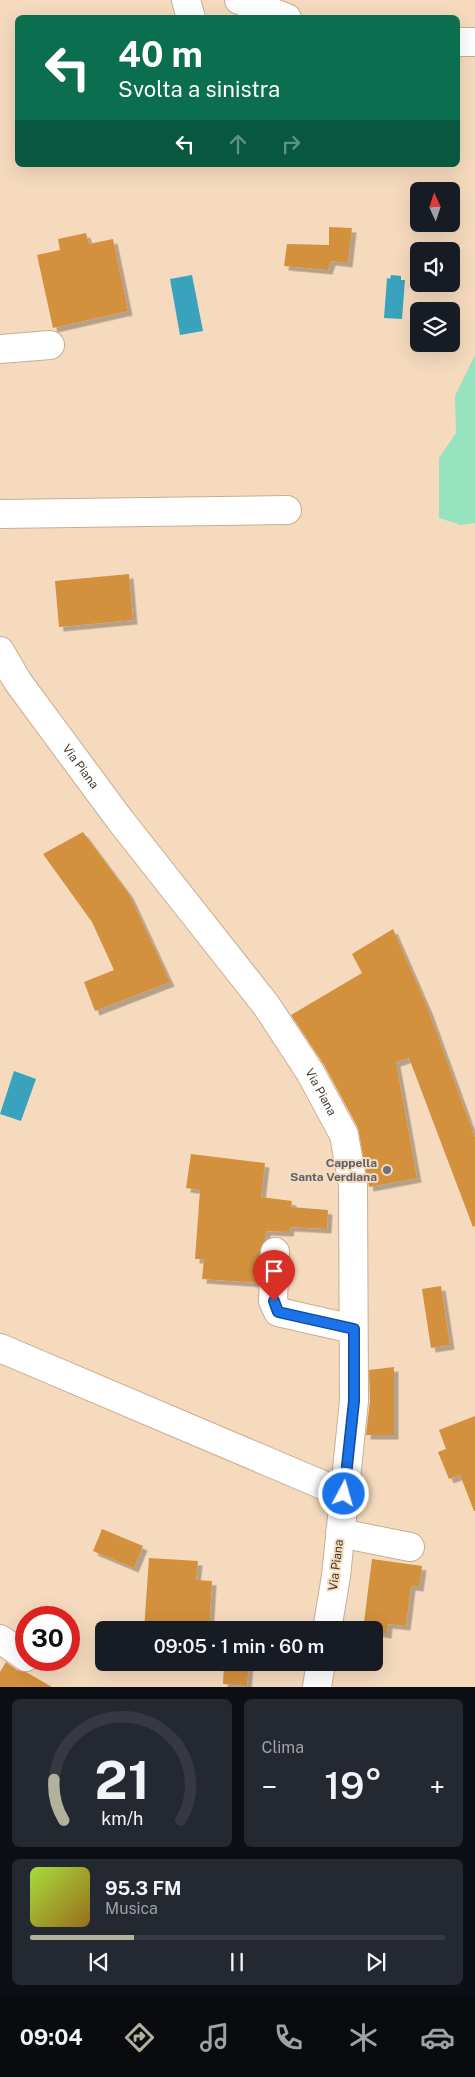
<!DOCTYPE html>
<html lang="it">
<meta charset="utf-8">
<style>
body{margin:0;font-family:"Public Sans",sans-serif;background:#242831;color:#f1f3f6;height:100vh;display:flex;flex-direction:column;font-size:19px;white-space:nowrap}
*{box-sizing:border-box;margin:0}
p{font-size:16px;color:#9ea1a6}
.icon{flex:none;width:28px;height:28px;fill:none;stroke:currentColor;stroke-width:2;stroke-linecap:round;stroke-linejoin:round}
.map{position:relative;height:1687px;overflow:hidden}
.sheet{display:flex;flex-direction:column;gap:12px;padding:12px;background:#0d0f14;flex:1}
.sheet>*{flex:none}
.guide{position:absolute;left:15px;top:15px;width:445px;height:152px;border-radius:8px;box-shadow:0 5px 20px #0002;background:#0b6e4f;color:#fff;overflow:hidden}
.needle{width:32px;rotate:357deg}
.controls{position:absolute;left:410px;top:182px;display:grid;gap:10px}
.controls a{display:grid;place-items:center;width:50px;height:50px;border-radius:8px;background:#171b24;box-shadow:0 5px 20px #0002;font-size:25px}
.speed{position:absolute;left:15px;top:1606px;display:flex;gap:10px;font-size:25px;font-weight:700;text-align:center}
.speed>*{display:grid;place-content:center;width:65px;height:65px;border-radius:50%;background:#171b24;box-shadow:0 5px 20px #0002;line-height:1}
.speed .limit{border:8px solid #d22;background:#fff;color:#111}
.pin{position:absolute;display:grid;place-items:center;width:42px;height:42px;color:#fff;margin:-51px -21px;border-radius:50% 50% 50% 0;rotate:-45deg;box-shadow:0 0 5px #0007}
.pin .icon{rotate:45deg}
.me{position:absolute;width:55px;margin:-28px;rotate:6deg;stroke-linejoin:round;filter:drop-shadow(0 0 4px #0008)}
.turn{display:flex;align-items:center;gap:18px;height:105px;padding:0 20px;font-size:22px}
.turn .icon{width:65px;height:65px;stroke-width:2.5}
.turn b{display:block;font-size:35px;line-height:42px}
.lanes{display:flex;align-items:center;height:48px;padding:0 20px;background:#0003;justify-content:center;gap:25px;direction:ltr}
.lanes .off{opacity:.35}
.big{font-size:38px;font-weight:600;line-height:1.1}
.sheet .widget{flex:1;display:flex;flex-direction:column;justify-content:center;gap:8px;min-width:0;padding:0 18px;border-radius:8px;background:#242831}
.sheet .dial{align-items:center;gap:0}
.dial svg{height:130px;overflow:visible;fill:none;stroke:#363941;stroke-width:7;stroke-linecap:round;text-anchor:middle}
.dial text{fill:#f1f3f6;stroke:none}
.song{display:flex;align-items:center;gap:15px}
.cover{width:60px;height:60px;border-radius:8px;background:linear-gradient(135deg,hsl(80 70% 55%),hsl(40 70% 35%))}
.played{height:5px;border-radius:2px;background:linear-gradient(90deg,#b2b19c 25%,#363941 25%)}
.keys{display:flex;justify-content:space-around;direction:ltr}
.heat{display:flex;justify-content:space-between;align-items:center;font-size:28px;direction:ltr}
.sheet .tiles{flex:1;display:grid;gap:12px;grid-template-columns:1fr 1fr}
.widget:last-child{grid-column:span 2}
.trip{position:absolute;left:95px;top:1621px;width:288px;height:50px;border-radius:8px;background:#171b24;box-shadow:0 5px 20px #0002;font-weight:600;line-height:50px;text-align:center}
.menu{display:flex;height:80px;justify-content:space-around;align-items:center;background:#090b0e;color:#9ea1a6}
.menu .icon{width:35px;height:35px}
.menu .current{color:#b2b19c}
.menu b{font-size:22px;color:#f1f3f6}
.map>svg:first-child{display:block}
.green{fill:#97e3bf}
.water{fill:#39a3bd}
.building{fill:#d3903d;filter:url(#shadow)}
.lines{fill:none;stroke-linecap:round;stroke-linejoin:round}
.minor-casing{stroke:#c7ae92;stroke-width:30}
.minor{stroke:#fff;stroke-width:28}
.route-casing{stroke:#114b97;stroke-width:12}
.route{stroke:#1a73e8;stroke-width:9}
.worship-dot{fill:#6b7280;stroke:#f5dabe;stroke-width:2}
.labels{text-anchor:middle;stroke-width:4;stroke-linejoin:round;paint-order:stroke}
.street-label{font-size:12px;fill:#40362b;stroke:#f5dabe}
.worship-label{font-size:12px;font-weight:bold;fill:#5b616d;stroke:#f5dabe;text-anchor:end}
</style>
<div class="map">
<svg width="475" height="1687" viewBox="0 0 475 1687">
<defs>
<filter id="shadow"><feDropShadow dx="4.5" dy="4.5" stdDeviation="0" flood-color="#0004"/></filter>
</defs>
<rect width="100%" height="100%" fill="#f5dabe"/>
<polygon class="green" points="475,355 475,523 461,525 439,518 439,458 456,433 455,396"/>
<g class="water">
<polygon points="192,275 203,331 180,335 170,279"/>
<polygon points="391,275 401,276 401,280 405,280 402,319 384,318 387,278 390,279"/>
<polygon points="14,1071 36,1079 21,1121 0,1114"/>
</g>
<g class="building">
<polygon points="329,227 352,228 348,263 331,261 328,270 284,266 287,244 329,245"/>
<polygon points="86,233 89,244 113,239 128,311 53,328 37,255 60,250 58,239"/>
<polygon points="129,574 133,620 59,627 55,581"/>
<polygon points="83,832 129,894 170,982 95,1011 84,982 114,970 92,922 43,854"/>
<polygon points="393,929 428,1009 475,1138 475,1226 473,1227 409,1058 396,1062 417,1178 369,1187 358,1128 324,1065 291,1015 362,973 352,954"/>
<polygon points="191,1154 265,1163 261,1197 292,1201 291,1207 328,1210 327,1229 290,1227 289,1232 266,1231 265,1241 259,1251 258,1283 202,1279 204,1259 195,1259 200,1190 186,1188"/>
<polygon points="441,1286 450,1345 431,1348 422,1289"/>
<polygon points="394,1367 394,1435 366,1435 370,1401 369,1370"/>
<polygon points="475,1416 475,1511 474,1511 460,1475 449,1479 438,1452 446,1449 439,1430"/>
<polygon points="102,1529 143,1546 134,1568 93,1551"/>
<polygon points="149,1558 198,1561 196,1580 212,1581 209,1630 144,1630"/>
<polygon points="372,1559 422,1566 419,1587 411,1586 406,1626 388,1624 387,1634 374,1632 374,1630 363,1630"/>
<polygon points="6,1662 17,1670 26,1672 52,1687 0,1687 0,1672"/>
<polygon points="224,1662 249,1662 247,1686 223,1684"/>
</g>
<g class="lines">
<g class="minor-casing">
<g id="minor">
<polyline points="186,0 191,18"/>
<polyline points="239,0 287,18"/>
<polyline points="458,42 475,42"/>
<polyline points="0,349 50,345"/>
<polyline points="0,514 287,510"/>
<path id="s1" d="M 0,651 L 18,682 L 120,820 L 266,1005 L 310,1072 L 344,1135 L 353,1185 L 354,1401 L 336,1576 L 327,1630"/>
<polyline points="275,1252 273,1301 278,1312 353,1329"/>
<polyline points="0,1348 344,1494"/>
<polyline points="340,1533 410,1547"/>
<polyline points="0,1639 26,1657"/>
<polyline points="317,1687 321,1662"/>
</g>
</g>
<use href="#minor" class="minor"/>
</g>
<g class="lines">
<g class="route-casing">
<polyline id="route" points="274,1301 278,1312 354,1329 354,1401 344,1494"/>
</g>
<use href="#route" class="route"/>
</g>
<circle class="worship-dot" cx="387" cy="1170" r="5"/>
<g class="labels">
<g class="street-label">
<text dy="4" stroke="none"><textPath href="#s1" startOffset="141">Via Piana</textPath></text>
<text dy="4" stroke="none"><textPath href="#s1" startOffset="546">Via Piana</textPath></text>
<text transform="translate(336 1565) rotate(-83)" y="4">Via Piana</text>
</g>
<g class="worship-label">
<text x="377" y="1167">Cappella<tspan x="377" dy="14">Santa Verdiana</tspan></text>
</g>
</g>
</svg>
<div class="controls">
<a><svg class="needle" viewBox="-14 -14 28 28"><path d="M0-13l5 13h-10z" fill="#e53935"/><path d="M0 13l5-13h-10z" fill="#9ea1a6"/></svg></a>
<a><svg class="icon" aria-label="sound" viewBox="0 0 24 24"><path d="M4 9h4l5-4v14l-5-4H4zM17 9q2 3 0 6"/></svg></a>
<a><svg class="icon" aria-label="layers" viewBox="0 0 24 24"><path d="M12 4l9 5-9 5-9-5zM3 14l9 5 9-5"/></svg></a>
</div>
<div class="speed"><div class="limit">30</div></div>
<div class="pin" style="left:274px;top:1301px;background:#d93025"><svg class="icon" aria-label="arrive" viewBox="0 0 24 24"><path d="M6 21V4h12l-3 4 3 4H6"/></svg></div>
<svg class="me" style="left:344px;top:1494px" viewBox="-20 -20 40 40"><circle r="17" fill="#1a73e8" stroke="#fff" stroke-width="3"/><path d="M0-11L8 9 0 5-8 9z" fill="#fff"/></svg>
<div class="trip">09:05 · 1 min · 60 m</div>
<div class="guide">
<div class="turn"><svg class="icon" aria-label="left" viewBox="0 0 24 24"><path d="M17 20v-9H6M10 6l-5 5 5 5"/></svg><div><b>40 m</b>Svolta a sinistra</div></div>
<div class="lanes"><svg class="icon" aria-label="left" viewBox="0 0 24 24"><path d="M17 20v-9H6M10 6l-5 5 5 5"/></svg><svg class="icon off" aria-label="ahead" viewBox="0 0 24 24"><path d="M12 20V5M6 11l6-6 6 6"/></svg><svg class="icon off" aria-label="right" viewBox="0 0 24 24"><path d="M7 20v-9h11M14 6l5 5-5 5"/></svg></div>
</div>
</div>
<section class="sheet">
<div class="tiles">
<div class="widget dial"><svg viewBox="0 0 100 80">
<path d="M14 69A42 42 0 1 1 86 69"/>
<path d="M14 69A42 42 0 0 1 8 44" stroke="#b2b19c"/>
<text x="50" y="56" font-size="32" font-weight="700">21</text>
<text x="50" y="72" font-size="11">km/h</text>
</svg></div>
<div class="widget"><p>Clima</p>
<div class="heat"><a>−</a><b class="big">19°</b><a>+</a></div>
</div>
<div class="widget">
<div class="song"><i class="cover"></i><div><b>95.3 FM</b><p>Musica</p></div></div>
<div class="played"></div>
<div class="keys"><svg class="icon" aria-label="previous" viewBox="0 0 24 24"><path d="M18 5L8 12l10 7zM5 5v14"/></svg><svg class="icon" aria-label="pause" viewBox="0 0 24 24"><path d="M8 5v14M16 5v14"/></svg><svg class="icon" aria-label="next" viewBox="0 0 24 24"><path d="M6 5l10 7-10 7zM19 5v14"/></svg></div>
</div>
</div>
</section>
<nav class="menu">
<b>09:04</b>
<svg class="icon current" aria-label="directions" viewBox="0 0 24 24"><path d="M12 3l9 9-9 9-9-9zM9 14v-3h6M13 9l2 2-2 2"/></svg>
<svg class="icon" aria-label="music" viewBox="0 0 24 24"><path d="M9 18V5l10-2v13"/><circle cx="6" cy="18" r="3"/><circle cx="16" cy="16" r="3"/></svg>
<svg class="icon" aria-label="phone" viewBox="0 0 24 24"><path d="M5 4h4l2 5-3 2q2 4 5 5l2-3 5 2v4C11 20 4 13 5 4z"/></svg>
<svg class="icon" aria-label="climate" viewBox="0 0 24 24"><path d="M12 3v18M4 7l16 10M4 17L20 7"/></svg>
<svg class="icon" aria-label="car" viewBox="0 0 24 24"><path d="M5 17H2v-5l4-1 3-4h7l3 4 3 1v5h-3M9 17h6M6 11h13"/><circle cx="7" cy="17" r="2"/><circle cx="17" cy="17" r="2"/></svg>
</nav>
